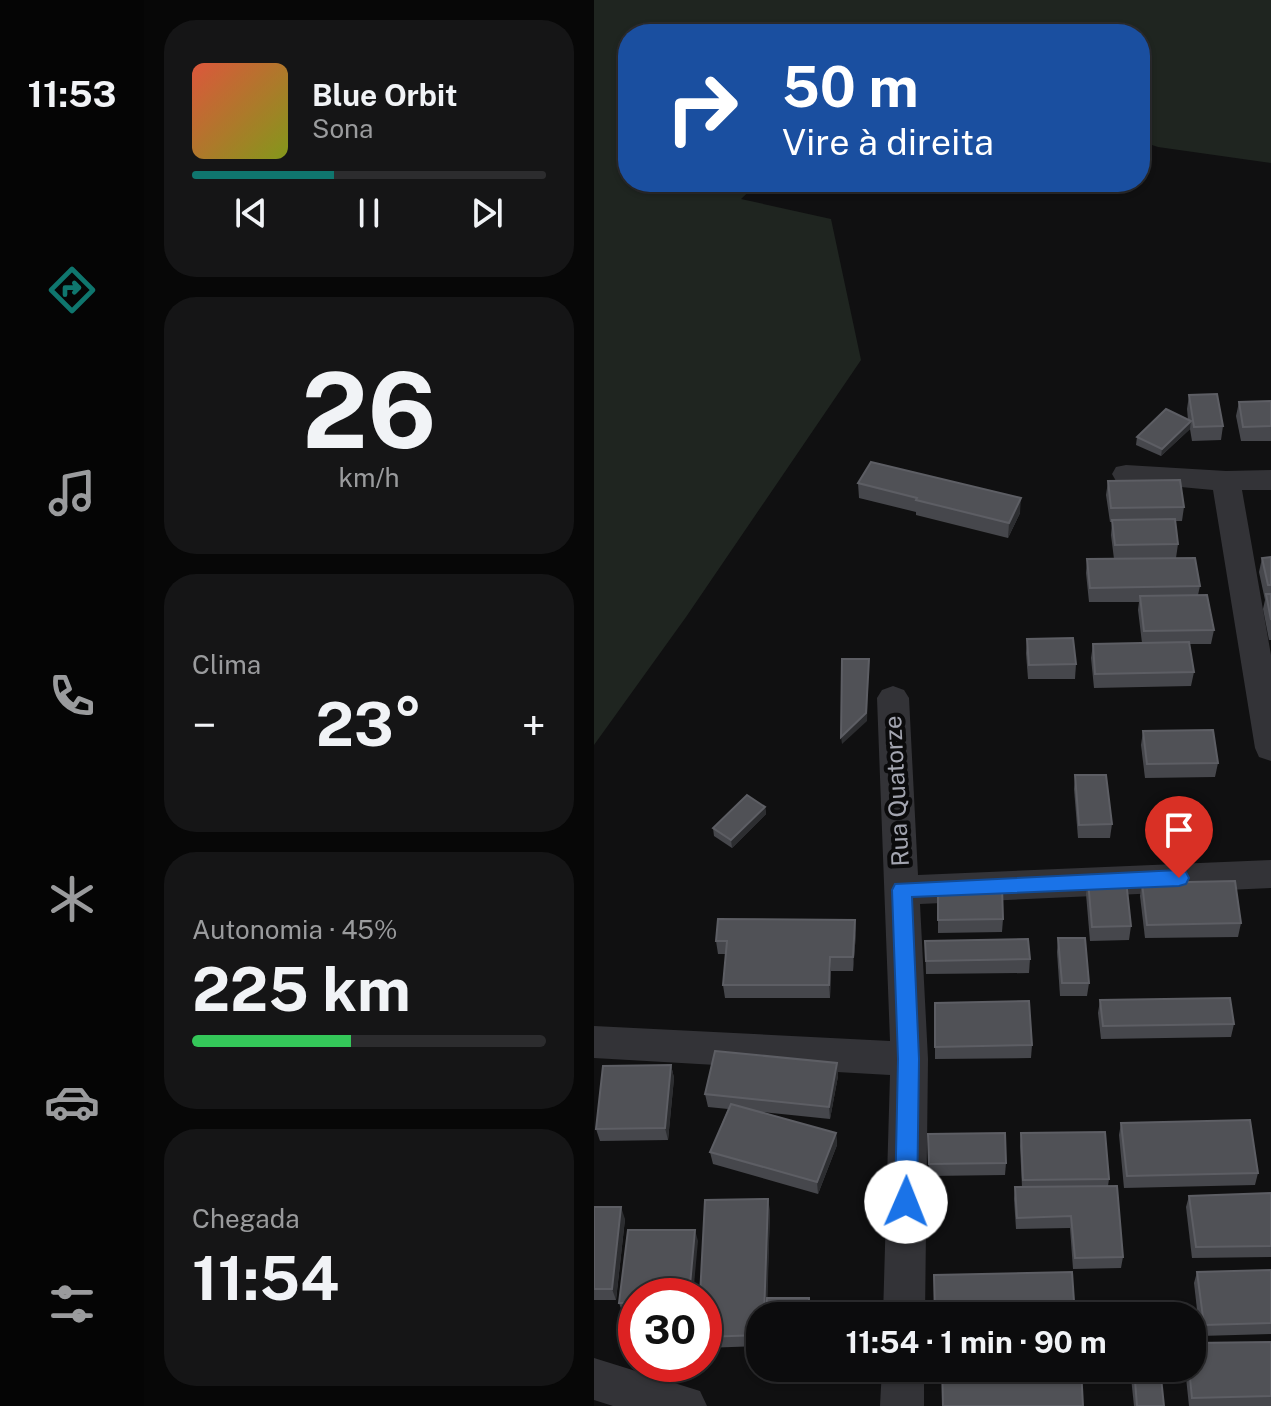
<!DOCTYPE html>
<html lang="pt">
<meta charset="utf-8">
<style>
body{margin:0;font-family:"Public Sans",sans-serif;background:#151516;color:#f1f3f6;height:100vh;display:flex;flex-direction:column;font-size:30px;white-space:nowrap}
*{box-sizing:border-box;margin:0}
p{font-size:26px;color:#9a9b9d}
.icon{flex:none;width:44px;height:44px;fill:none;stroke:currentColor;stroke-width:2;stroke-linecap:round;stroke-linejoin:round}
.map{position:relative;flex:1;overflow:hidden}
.drawer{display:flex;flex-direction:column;gap:20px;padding:20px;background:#070707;width:450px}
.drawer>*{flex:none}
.top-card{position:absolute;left:24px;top:24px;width:532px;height:168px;border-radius:32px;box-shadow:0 2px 6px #0004,0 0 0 2px #2c2c2e;background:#1a4fa0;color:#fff;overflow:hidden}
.speed{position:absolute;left:24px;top:1278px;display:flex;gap:16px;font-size:40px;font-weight:700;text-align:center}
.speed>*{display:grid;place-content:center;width:104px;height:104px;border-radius:50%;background:#0c0c0d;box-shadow:0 2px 6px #0004,0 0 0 2px #2c2c2e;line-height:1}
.speed .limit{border:12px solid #d22;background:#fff;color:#111}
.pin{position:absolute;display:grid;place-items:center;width:68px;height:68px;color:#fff;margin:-82px -34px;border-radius:50% 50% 50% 0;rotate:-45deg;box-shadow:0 0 8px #0007}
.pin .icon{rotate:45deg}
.me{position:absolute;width:88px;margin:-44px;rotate:1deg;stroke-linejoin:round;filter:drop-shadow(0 0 6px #0008)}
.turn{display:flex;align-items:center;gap:28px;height:168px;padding:0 32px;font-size:36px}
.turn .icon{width:104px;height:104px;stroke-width:2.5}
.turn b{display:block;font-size:56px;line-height:68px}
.big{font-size:60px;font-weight:700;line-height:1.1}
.drawer .widget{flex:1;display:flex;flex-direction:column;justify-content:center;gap:12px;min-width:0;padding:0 28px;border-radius:32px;background:#151516}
.drawer .dial{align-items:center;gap:0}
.dial b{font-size:104px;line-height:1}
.song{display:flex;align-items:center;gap:24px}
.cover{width:96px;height:96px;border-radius:12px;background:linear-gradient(135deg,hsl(10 70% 55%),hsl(70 70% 35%))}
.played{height:8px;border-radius:4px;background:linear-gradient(90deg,#0f766e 40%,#2c2c2e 40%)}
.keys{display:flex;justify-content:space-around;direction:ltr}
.heat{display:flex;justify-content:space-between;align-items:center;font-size:44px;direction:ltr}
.charge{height:12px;border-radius:6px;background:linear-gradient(90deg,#34c759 45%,#2c2c2e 0)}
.trip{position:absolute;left:152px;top:1302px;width:460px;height:80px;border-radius:32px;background:#0c0c0d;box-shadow:0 2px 6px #0004,0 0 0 2px #2c2c2e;font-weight:700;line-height:80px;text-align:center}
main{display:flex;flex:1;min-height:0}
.menu{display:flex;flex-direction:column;width:144px;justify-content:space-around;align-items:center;background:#050505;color:#9a9b9d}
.menu .icon{width:56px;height:56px}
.menu .active{color:#0f766e}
.menu b{font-size:36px;color:#f1f3f6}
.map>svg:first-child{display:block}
.green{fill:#1f2520}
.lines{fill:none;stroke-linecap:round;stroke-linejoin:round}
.minor{fill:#333337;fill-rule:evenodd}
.wall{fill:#46474c}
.shaded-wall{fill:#2c2d30}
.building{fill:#505156;stroke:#5d5e64;stroke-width:2}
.route{fill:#1a73e8;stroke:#114b97;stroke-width:2}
.labels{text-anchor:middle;stroke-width:8;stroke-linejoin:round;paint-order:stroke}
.street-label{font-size:24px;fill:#a3a5b0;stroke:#0b0b0c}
</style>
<main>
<nav class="menu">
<b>11:53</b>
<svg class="icon active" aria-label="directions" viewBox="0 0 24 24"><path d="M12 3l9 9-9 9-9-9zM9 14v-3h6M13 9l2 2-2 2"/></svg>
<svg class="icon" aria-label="music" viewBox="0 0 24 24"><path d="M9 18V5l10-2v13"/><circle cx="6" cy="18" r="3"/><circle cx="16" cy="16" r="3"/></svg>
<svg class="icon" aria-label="phone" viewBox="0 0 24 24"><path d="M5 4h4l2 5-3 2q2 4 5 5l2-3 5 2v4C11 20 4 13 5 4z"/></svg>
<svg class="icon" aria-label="climate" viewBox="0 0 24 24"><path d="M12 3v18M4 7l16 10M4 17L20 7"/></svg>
<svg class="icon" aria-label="car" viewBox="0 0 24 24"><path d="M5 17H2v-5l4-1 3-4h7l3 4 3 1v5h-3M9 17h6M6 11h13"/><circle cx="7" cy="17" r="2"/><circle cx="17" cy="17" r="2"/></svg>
<svg class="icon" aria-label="filters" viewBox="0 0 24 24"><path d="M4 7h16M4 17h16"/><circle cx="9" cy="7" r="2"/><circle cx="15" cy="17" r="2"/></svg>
</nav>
<section class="drawer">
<div class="widget">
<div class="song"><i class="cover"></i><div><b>Blue Orbit</b><p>Sona</p></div></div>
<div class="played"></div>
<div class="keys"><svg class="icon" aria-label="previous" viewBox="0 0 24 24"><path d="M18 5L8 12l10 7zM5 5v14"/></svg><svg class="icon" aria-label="pause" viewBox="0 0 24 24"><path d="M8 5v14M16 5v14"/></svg><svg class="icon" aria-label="next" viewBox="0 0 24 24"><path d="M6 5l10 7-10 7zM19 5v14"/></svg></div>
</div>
<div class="widget dial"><b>26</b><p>km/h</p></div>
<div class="widget"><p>Clima</p>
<div class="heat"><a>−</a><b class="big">23°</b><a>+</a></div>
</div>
<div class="widget"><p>Autonomia · 45%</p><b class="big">225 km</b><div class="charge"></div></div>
<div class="widget"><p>Chegada</p><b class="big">11:54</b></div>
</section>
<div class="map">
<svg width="677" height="1406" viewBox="0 0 677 1406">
<rect width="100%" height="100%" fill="#101011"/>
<polygon class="green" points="0,0 677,0 677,163 564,147 546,141 546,34 34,34 34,182 165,182 147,199 237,219 267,360 92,617 0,745"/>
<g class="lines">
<g class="minor">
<polygon points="532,465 632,471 677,470 677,490 648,490 677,655 677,761 665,757 661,748 619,490 522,481 518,474 522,467"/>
<polygon points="299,686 310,690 315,698 324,875 677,860 677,888 326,904 334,1059 331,1316 289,1316 296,1075 0,1058 0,1026 296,1041 283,698 288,690"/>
<polygon points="0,1358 106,1391 113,1406 19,1406 0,1400"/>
<polygon points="288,1368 330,1368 330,1406 286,1406"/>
</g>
</g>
<g class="wall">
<polygon points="595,395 629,426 627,440 598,441 596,429 567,456 542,445 543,437 594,420 593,409"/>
<polygon points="677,401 677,441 647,441 642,416 645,402"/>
<polygon points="514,481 590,507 588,521 581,521 584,544 582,558 606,586 604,595 620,630 617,644 595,644 600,672 597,686 500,688 497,658 499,644 548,643 544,610 545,602 495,602 492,573 493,559 520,559 517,535 518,522 516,522 512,495"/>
<polygon points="264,483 426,513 414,538 322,515 322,512 265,498"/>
<polygon points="677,557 677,640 675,640 669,609 671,600 665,572 668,558"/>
<polygon points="433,639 482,664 481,679 434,679 432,653"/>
<polygon points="549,731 624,763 621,777 551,778 547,745"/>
<polygon points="481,775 518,824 516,838 484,838 480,789"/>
<polygon points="171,807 172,814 138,848 120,836 119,828"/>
<polygon points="494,880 537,926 535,940 496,941 492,894"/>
<polygon points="548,883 647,923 644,937 551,938 546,896"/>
<polygon points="344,888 409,919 408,932 344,933"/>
<polygon points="261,920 262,933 259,971 237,971 236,998 131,998 129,985 132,954 124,954 122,941"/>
<polygon points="464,938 495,983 493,996 466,996 463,952"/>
<polygon points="331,941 436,959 435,973 332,974"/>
<polygon points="506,1000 640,1024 637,1037 507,1039 504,1013"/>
<polygon points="341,1003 438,1045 437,1058 341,1059"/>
<polygon points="243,1063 244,1076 236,1119 168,1112 242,1133 243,1145 224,1194 119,1164 116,1152 134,1109 114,1107 111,1094"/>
<polygon points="77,1065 80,1078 74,1140 6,1141 2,1129"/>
<polygon points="527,1123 664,1173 661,1185 530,1188 525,1135"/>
<polygon points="427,1133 515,1179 514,1186 529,1257 527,1268 479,1269 476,1228 422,1229 420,1199 421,1187 428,1187 426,1146"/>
<polygon points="334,1134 412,1163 411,1175 335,1176"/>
<polygon points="677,1193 677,1257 598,1258 592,1207 595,1196"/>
<polygon points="0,1207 31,1219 22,1300 0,1300"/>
<polygon points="176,1210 173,1300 217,1309 166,1316 166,1346 110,1348 110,1296"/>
<polygon points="104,1241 42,1296 42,1314 29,1314 25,1303"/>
<polygon points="677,1270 677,1334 606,1336 600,1283 603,1272"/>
<polygon points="677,1342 677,1406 595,1406 591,1368 598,1368"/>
<polygon points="210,1368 254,1368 254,1384 211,1384"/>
<polygon points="536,1368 566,1368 570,1406 540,1406"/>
</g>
<g class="shaded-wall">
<polygon points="597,421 596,429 567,456 568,449"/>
<polygon points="427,498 426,513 414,538 415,523"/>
<polygon points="275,659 273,721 248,744 247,737"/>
<polygon points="171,807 172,814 138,848 137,840"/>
<polygon points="261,920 262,933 259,971 259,957"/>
<polygon points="236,957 237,971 236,998 235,985"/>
<polygon points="243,1063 244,1076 236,1119 235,1107"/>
<polygon points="77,1065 80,1078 74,1140 71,1128"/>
<polygon points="242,1133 243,1145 224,1194 223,1182"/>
<polygon points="174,1199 176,1210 173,1316 170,1316"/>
<polygon points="27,1207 31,1219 22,1300 18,1289"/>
<polygon points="101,1230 104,1241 99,1296 95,1296"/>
</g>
<g class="building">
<polygon points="623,394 629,426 600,427 595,395"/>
<polygon points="677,401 677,426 649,427 645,402"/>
<polygon points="572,409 597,421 568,449 543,437"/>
<polygon points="277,462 427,498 415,523 322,500 323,498 264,483"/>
<polygon points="586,480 590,507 517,508 514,481"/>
<polygon points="581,519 584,544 521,545 518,520"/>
<polygon points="677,557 677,585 674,585 668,558"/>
<polygon points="601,558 606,586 496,588 493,559"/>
<polygon points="672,594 677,594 677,620"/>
<polygon points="613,595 620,630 550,631 546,596"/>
<polygon points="479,638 482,664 435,665 433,639"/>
<polygon points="595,642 600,672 501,674 499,644"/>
<polygon points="248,659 275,659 272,713 247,737"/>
<polygon points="619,730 624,763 553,764 549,731"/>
<polygon points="481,775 512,775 518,824 485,825"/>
<polygon points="153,795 171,807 137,840 119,828"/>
<polygon points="494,880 532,880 537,926 498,927"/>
<polygon points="641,881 647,923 553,925 548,883"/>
<polygon points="408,887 409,919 344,920 344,888"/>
<polygon points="124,919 261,920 259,957 236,957 235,985 129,985 133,941 122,941"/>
<polygon points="464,938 491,938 495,983 468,983"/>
<polygon points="434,939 436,959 332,961 331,941"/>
<polygon points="636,998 640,1024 509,1026 506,1000"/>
<polygon points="435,1001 438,1045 341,1047 341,1003"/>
<polygon points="121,1051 243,1063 235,1107 111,1094"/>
<polygon points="77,1065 71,1128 2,1129 9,1066"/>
<polygon points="137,1104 242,1133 223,1182 116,1152"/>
<polygon points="656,1120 664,1173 533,1176 527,1123"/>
<polygon points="511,1132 515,1179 429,1180 427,1133"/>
<polygon points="411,1133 412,1163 335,1164 334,1134"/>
<polygon points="523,1186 529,1257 481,1258 477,1216 423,1218 421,1187"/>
<polygon points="677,1193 677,1246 602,1247 595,1196"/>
<polygon points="174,1199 170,1316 166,1316 166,1335 110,1337 110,1296 106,1296 111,1200"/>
<polygon points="0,1207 27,1207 18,1289 0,1289"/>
<polygon points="34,1230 101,1230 95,1296 42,1296 42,1303 25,1303"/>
<polygon points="677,1270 677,1323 610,1325 603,1272"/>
<polygon points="478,1272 481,1316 341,1316 340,1275"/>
<polygon points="173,1298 215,1298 215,1316 171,1316"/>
<polygon points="677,1342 677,1396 598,1398 595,1368 598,1368 598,1343"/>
<polygon points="210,1368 253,1368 253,1373 210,1374"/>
<polygon points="348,1368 487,1368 489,1406 349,1406"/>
<polygon points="540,1368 566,1368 570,1406 543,1406"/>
</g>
<polygon class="route" points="585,870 592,872 595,878 592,884 585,886 318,897 325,1059 323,1202 320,1209 312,1212 304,1209 301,1202 304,1059 298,890 301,884"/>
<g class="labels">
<g class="street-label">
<text transform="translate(303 791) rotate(-93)" y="8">Rua Quatorze</text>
</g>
</g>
</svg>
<div class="speed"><div class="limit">30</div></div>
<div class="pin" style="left:585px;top:878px;background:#d93025"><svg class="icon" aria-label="arrive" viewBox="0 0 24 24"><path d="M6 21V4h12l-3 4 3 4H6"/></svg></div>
<svg class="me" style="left:312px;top:1202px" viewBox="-20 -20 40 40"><circle r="19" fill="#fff"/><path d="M0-13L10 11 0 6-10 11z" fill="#1a73e8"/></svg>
<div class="trip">11:54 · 1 min · 90 m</div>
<div class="top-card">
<div class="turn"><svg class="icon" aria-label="right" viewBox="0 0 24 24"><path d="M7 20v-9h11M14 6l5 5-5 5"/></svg><div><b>50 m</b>Vire à direita</div></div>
</div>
</div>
</main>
